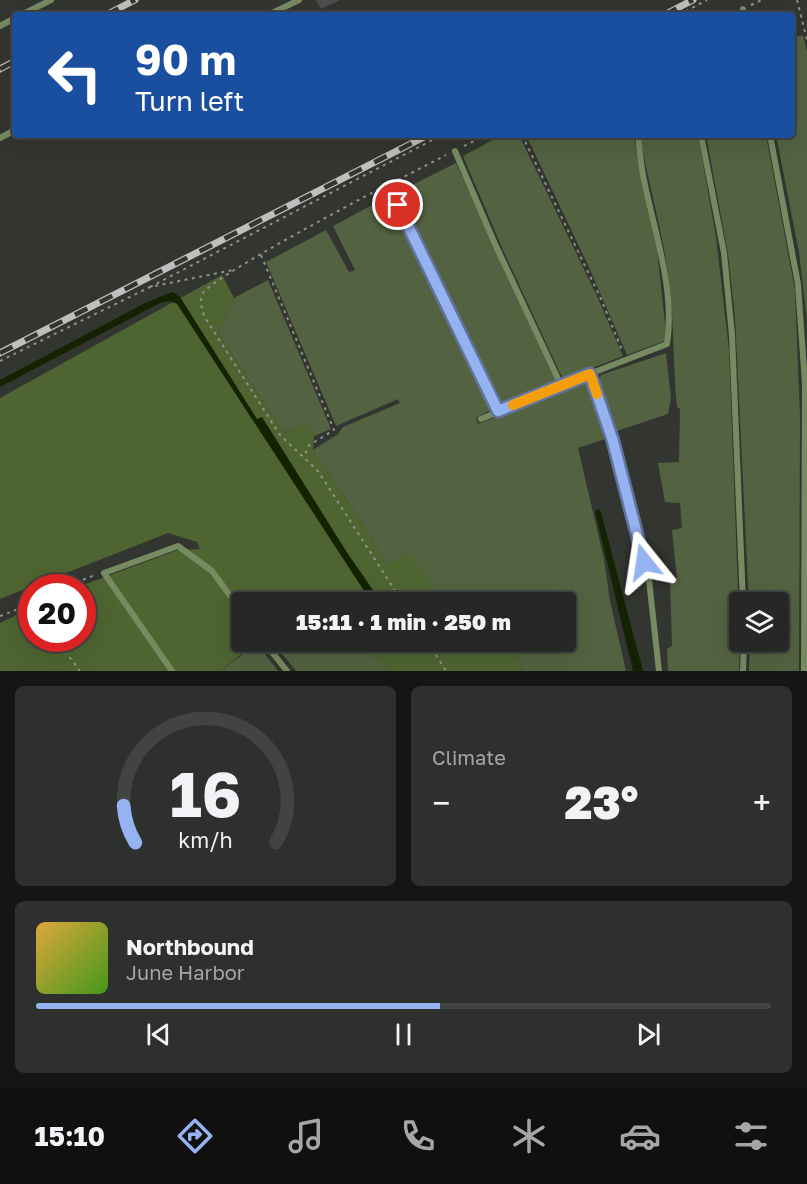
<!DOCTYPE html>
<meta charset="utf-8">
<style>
body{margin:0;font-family:"Golos Text",sans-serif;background:#2e302d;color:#f1f3f6;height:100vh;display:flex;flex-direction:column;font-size:22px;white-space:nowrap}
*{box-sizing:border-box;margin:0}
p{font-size:20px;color:#a4a6a7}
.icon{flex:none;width:33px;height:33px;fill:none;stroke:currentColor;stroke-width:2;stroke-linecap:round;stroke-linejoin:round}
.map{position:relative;height:671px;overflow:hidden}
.drawer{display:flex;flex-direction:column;gap:15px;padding:15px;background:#151614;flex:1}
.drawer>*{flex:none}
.top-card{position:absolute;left:12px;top:12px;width:783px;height:126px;border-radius:6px;box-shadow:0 6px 24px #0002,0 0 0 2px #424442;background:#1a4fa0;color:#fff;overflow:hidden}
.fabs{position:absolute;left:729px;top:592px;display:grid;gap:12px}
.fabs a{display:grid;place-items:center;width:60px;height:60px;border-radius:6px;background:#262825;box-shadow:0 6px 24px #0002,0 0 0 2px #424442;font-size:30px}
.speed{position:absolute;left:18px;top:574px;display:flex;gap:12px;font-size:30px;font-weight:700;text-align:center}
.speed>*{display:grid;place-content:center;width:78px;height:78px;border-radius:50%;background:#262825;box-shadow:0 6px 24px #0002,0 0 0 2px #424442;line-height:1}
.speed .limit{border:9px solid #d22;background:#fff;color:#111}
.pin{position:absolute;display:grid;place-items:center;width:51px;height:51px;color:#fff;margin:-26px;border:3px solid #fff;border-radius:50%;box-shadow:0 2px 6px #0007}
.me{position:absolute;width:66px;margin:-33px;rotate:345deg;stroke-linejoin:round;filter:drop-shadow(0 0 4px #0008)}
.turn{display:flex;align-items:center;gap:21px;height:126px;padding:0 24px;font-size:27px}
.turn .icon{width:78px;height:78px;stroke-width:2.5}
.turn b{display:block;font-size:42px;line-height:51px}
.big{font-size:45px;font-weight:800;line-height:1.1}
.drawer .tile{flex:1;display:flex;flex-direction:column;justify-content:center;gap:9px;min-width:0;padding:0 21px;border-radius:9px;background:#2e302d}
.drawer .dial{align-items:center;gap:0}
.dial svg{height:156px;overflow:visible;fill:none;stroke:#424442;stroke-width:7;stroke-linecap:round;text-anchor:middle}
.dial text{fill:#f1f3f6;stroke:none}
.song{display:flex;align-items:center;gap:18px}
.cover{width:72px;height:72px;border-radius:9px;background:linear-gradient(135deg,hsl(40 70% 55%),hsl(100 70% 35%))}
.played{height:6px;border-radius:3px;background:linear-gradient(90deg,#95b2f1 55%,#424442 55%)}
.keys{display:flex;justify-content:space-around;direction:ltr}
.heat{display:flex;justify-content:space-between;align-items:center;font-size:33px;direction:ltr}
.drawer .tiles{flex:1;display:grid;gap:15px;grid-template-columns:1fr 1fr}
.tile:last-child{grid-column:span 2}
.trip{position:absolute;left:231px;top:592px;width:345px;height:60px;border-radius:6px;background:#262825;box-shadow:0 6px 24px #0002,0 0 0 2px #424442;font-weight:800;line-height:60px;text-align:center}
.tabs{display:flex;height:96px;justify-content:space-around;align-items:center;background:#0f100f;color:#a4a6a7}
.tabs .icon{width:42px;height:42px}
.tabs .active{color:#95b2f1}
.tabs b{font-size:27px;color:#f1f3f6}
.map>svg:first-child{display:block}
.green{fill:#536341}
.forest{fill:#4e6531}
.water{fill:#132200}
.building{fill:#4c4e4b}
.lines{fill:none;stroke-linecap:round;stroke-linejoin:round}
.path{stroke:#90918e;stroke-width:2;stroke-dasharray:3 4.5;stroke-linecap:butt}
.service{stroke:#778b62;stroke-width:6}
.rail-casing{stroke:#bfc0be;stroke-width:7}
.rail{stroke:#333531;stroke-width:4.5;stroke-dasharray:14;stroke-linecap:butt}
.route-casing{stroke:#61749d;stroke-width:15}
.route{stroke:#95b2f1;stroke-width:10}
.slow{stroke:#f59e0b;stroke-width:10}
</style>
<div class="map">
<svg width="807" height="671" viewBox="0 0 807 671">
<rect width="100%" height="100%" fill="#333531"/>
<g class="green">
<polygon points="803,35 807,51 807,321 799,252 776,135 792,135 792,38"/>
<polygon points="502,135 519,135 596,294 623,356 564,379 560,373 503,250 463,156"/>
<polygon points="526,135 634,135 641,181 657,250 666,332 664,341 627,355 588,265"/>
<path d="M 640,135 L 698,135 L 716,237 L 729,350 L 740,644 L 739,671 L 668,671 L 667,649 L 672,646 L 670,578 L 677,578 L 672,530 L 682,528 L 680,503 L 665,502 L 658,463 L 679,462 L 680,409 L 677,407 C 672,358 675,309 666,261 C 659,218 647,177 640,135 Z"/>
<polygon points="706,135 766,135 795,290 800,416 799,671 749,671 750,642 778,642 778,603 749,603 735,317 728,254"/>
<polygon points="456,163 558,383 499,407 396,193"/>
<polygon points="389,196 491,410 476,418 478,424 583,382 590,385 608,438 578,448 604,559 610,601 626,671 525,671 510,642 566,642 566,603 436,603 428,591 386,565 363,523 316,456 313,450 338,434 343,427 400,403 398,399 336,426 266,262 326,230 349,272 355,270 333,226"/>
<polygon points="268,280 331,429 314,436 306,423 284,433 218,333 234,298"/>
<polygon points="666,353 671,398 668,414 614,432 598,383 601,375"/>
<polygon points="273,642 359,642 390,671 296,671"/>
<polygon points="257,644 278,671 220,671"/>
</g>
<g class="forest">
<polygon points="222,275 234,298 218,333 284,433 306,423 314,436 313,450 316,456 363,523 386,565 408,553 432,583 428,591 436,603 318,603 308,593 295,603 242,603 242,642 257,642 220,671 0,671 0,623 31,608 32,639 82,639 82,588 75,588 178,550 200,549 197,542 168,533 0,599 0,398"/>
<polygon points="359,642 510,642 525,671 390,671"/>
</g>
<g class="water">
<polygon points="172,292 180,297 257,419 262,417 348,554 382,603 372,603 177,304 170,301 160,303 0,387 0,380 145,303"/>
<polygon points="600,509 643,671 633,671 595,511"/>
</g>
<polygon class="building" points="316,0 340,0 321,9"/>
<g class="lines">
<g class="path">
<polyline points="797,0 807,40"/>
<polyline points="751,5 762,0"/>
<polyline points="679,15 707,0"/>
<polyline points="522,135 601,299 622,350"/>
<polyline points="464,146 486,135"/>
<polyline points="398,180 446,155"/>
<path d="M 379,189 C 353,203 213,277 203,293 C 199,301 202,308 204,316 L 280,435 L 318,471 L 403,603"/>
<polyline points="261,255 334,430 308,446 305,456"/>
<polyline points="150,287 442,135"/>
<polyline points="0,361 150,287 233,270"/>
<polyline points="62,588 95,575"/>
<polyline points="0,616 32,604"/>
<polyline points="56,639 80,671"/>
<polyline points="428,642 446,671"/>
</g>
<g class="service">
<polyline points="743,9 744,15"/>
<polyline points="21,15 51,0"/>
<polyline points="268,15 299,0"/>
<polyline points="0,26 15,18"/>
<polyline points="701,135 724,253 732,335 743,603"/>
<polyline points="770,135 798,284 805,384 804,671"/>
<polyline points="0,138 15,130"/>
<polyline points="455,151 495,244 561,385"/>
<polyline points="388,185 498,411"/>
<polyline points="590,374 613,441 649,580 659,671"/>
<path d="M 481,419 L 561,385 L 667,344 C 675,292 656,237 645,185 C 641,169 640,152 638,135"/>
<polyline points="264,642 287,671"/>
<polyline points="172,671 104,573 178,546 212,571 242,612"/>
<polyline points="743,671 744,642"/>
</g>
<g class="rail-casing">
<g id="rail">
<polyline points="106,15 135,0"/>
<polyline points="664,15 693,0"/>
<polyline points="0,69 15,61"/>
<polyline points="0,353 428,135"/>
</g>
</g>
<use href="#rail" class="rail"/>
</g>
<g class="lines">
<g class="route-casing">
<polyline id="route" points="398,205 498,411 590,374 613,441 644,562"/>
</g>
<use href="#route" class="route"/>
<polyline class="slow" points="513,405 590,374 597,394"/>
</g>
</svg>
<div class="fabs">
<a><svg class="icon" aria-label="layers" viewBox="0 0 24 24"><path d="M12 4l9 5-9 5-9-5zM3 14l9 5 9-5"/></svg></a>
</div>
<div class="speed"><div class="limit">20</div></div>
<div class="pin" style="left:398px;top:205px;background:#d93025"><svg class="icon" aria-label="arrive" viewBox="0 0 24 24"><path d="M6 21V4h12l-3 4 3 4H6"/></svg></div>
<svg class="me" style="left:644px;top:562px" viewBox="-20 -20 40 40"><path d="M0-17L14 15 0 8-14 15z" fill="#95b2f1" stroke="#fff" stroke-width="4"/></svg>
<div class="trip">15:11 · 1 min · 250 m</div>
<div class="top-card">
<div class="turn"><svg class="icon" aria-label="left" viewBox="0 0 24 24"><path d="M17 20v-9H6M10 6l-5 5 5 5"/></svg><div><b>90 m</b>Turn left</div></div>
</div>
</div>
<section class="drawer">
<div class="tiles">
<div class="tile dial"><svg viewBox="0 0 100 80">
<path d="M14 69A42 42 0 1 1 86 69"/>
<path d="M14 69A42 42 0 0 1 8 50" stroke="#95b2f1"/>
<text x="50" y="56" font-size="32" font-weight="700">16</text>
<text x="50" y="72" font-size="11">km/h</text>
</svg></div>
<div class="tile"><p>Climate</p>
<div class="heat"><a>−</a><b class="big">23°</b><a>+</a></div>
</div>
<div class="tile">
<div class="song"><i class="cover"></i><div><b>Northbound</b><p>June Harbor</p></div></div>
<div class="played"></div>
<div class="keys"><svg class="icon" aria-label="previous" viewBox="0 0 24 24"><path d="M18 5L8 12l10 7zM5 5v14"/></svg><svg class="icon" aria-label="pause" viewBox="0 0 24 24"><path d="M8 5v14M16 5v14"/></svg><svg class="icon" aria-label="next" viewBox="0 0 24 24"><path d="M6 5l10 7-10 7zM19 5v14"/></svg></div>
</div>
</div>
</section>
<nav class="tabs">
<b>15:10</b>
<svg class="icon active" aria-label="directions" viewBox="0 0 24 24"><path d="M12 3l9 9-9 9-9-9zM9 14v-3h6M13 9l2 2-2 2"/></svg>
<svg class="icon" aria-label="music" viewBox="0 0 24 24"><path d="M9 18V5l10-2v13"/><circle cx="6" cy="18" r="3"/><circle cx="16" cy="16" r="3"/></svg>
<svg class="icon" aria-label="phone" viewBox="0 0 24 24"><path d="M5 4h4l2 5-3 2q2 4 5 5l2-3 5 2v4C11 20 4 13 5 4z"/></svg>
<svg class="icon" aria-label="climate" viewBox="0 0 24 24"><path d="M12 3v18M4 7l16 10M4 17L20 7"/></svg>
<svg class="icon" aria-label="car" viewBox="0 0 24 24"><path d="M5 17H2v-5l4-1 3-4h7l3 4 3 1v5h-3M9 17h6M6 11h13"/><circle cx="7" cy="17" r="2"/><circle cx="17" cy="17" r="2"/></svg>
<svg class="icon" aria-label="filters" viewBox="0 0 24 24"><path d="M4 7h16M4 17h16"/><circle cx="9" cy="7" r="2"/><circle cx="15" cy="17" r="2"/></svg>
</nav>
